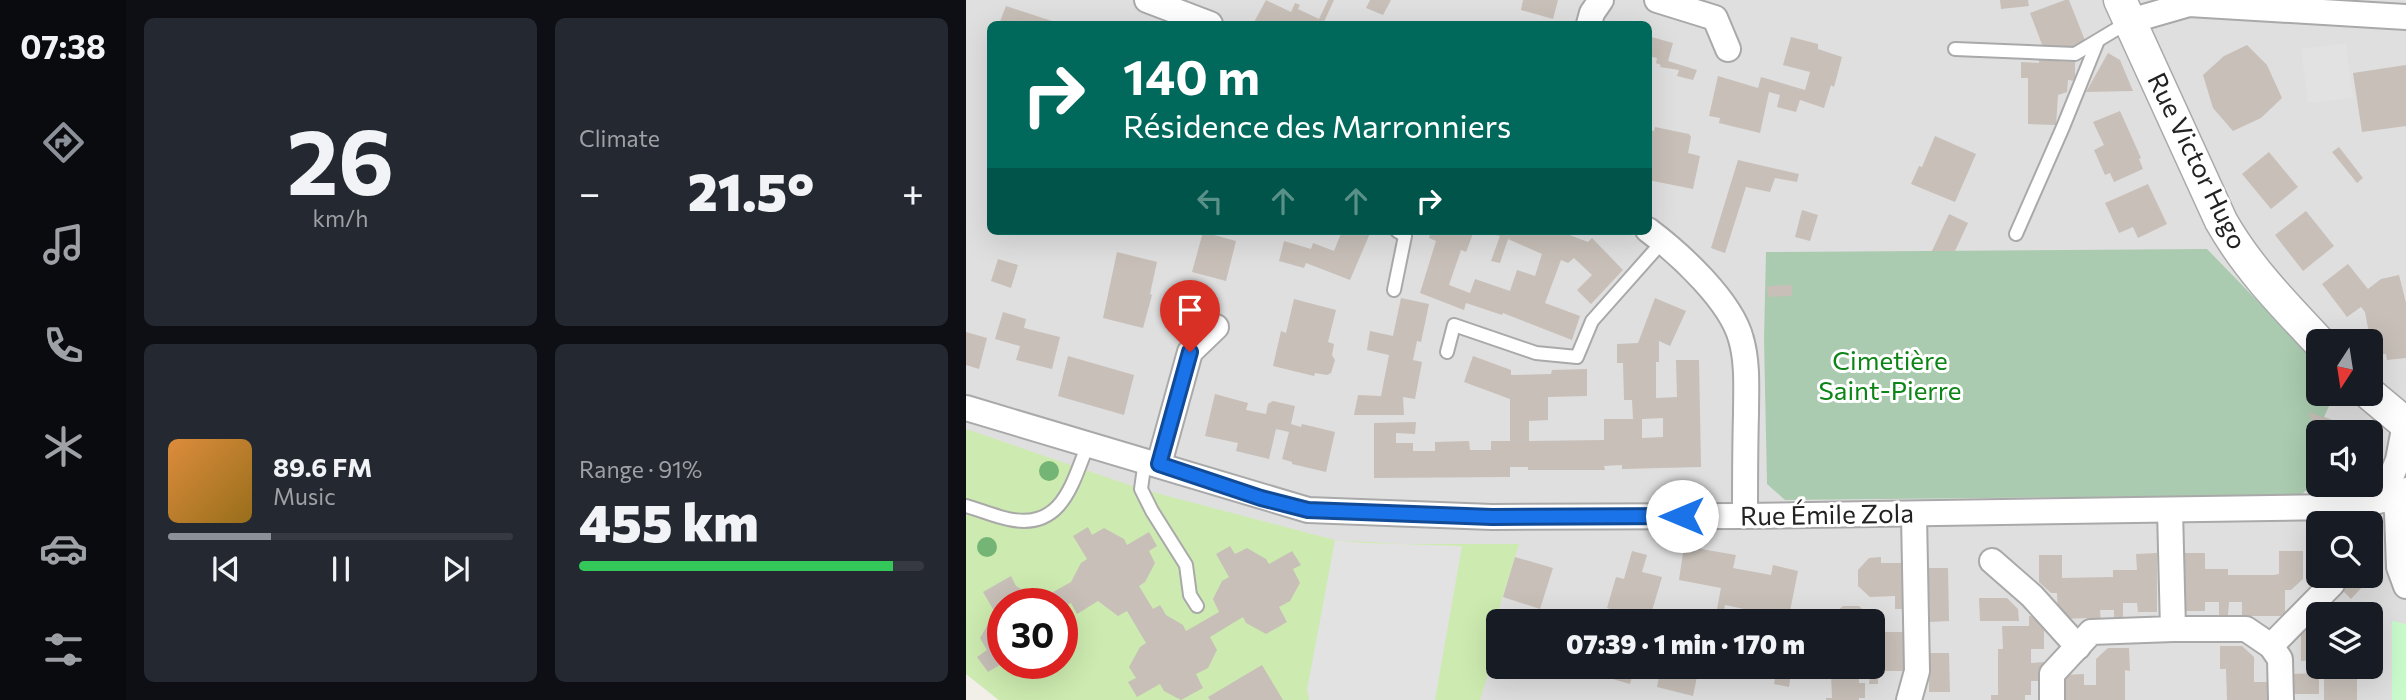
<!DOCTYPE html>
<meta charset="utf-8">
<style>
body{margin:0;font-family:Commissioner,sans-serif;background:#242831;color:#f1f3f6;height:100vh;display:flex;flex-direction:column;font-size:26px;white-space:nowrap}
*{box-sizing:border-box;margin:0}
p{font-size:23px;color:#9ea1a6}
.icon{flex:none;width:38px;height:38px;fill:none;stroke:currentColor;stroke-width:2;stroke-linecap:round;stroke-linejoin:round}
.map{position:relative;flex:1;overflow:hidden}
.details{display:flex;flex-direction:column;gap:18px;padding:18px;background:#0d0f14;width:840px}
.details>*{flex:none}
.hud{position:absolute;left:21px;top:21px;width:665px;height:214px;border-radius:10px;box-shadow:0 7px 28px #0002;background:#00695c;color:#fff;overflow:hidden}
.needle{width:46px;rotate:192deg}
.fabs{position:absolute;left:1340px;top:329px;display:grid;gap:14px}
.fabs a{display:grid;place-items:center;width:77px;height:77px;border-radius:10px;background:#171b24;box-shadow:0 7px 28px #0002;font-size:35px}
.speed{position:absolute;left:21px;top:588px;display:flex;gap:14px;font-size:35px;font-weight:700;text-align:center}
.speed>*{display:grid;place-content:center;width:91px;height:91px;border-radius:50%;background:#171b24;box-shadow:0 7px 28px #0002;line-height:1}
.speed .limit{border:10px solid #d22;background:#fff;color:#111}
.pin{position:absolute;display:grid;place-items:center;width:60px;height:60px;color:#fff;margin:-72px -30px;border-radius:50% 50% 50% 0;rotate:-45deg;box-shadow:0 0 7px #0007}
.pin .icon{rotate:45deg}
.me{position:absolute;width:77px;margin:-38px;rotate:270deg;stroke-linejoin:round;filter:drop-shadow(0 0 5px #0008)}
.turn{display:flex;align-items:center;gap:24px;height:147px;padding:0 21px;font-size:32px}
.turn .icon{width:91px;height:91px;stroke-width:2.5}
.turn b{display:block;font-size:49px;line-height:60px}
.lanes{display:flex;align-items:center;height:66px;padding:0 21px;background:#0003;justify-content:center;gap:35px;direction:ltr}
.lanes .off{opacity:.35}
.big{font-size:52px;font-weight:800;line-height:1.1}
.details .tile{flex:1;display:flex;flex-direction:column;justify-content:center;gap:10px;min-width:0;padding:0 24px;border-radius:10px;background:#242831}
.details .dial{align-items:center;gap:0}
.dial b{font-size:91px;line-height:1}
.song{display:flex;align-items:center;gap:21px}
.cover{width:84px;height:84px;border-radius:10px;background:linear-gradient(135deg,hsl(30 70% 55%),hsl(40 70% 35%))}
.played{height:7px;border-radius:4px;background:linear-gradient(90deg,#8c9099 30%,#363941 30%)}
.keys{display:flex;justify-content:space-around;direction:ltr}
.heat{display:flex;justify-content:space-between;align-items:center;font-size:38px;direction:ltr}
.charge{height:10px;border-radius:5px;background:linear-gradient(90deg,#34c759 91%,#363941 0)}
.details .tiles{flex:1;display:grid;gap:18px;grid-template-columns:repeat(2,1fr)}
.trip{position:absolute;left:520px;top:609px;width:399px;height:70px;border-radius:10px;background:#171b24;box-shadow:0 7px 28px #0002;font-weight:800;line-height:70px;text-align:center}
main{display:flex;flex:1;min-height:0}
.tab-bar{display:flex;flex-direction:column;width:126px;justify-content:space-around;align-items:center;background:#090b0e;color:#9ea1a6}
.tab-bar .icon{width:49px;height:49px}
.tab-bar .active{color:#8c9099}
.tab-bar b{font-size:32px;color:#f1f3f6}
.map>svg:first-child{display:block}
.residential{fill:#e0dfdf;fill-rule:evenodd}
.grass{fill:#cdebb0;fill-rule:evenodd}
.cemetery{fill:#aacbaf}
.park{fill:#c8facc}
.parking{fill:#e2e2e2}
.building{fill:#c7bfb8;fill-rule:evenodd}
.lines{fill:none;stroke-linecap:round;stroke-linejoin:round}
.service-casing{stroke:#a9a9a9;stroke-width:16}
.minor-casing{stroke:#a9a9a9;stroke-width:28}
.tertiary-casing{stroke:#a9a9a9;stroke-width:35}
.service{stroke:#fff;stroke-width:12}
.minor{stroke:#fff;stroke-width:24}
.tertiary{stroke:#fff;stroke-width:32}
.tree{fill:#74b475}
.route-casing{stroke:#114b97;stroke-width:18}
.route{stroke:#1a73e8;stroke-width:12}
.labels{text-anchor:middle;stroke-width:6;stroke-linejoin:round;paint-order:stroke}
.street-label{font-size:26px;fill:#222;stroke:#fff}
.park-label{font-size:26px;fill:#0c8416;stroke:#fff}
</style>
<main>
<nav class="tab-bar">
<b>07:38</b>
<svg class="icon active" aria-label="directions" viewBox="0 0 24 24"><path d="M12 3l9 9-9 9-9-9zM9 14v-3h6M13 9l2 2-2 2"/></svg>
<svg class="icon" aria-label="music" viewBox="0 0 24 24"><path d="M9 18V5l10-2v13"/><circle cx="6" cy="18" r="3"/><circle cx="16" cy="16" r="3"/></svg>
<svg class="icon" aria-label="phone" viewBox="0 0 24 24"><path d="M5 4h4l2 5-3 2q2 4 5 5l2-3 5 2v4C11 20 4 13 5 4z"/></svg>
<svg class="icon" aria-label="climate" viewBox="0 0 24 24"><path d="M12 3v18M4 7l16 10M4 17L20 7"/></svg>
<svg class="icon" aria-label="car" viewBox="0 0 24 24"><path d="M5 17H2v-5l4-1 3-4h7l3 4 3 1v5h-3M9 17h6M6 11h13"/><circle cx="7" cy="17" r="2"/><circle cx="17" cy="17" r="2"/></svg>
<svg class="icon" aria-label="filters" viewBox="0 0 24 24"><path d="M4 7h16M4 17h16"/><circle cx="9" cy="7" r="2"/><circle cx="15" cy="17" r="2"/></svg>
</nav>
<section class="details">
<div class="tiles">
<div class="tile dial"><b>26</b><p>km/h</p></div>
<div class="tile"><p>Climate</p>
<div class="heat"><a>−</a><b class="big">21.5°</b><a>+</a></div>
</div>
<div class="tile">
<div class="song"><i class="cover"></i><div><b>89.6 FM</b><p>Music</p></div></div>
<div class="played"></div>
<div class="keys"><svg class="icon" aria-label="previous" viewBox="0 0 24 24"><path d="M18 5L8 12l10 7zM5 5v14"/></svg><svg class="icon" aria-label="pause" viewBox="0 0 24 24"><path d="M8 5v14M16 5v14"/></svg><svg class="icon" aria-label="next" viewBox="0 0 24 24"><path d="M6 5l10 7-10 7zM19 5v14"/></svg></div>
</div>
<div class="tile"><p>Range · 91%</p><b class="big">455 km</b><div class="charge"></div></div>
</div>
</section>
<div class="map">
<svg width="1440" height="700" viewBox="0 0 1440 700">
<rect width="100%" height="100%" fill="#f2efe9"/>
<path class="residential" d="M 0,0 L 1440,0 L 1440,624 L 1426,622 L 1426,700 L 33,700 L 0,674 ZM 24,24 L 682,24 L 682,231 L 24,231 ZM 1353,341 L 1405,341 L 1405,394 L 1353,394 ZM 1353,432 L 1405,432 L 1405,485 L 1353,485 ZM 1353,523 L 1405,523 L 1405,576 L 1353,576 ZM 37,604 L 96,604 L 96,663 L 37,663 ZM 1353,614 L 1405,614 L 1405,667 L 1353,667 ZM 532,621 L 906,621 L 906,667 L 532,667 Z"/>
<path class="grass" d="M 0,429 L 175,489 L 369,540 L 434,544 L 553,544 L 522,644 L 530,647 L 514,700 L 33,700 L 0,674 ZM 37,604 L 96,604 L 96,663 L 37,663 Z"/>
<polygon class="cemetery" points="1241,249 1353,364 1353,394 1368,395 1358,417 1369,421 1364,432 1353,432 1353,478 1335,495 819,500 801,484 798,339 800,252"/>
<polygon class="park" points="1426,621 1440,624 1440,700 1426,700"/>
<g class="parking">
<polygon points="1380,43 1387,98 1342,103 1335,49"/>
<polygon points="369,540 398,543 496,546 469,700 343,700 341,690"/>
</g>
<g class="building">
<polygon points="300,0 325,12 329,3 334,5 332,9 353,19 362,0 368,0 357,24 287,24"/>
<polygon points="404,0 425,0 417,15 400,8"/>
<polygon points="557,0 592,0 587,19 555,10"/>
<polygon points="1034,0 1062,0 1063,6 1035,9"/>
<polygon points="1099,0 1103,0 1120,43 1106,47 1077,47 1064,13"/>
<polygon points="40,6 95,24 33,24"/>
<polygon points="682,36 707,43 702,61 731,70 727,80 711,76 713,70 694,67 695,65 690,63 691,58 682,56"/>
<polygon points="825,37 852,44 852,49 876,57 868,87 865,85 858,108 834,100 830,112 811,107 814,95 803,92 794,133 753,123 754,118 743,116 752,76 792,88 795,77 839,90 844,72 817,65"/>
<polygon points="1281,45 1301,65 1316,98 1295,118 1267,131 1247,108 1237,75 1258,56"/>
<polygon points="1142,53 1154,60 1167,91 1120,92"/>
<polygon points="1073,60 1109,62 1109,81 1102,80 1101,92 1092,95 1090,125 1062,124 1062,78 1055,78 1055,62 1073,63"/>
<polygon points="1440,65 1440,126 1396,132 1387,73"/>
<polygon points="1154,111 1175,158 1173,159 1177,169 1148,182 1144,173 1139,175 1128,150 1138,145 1127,122"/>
<polygon points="689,127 723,134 725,137 722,153 734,156 727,189 682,180 682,130 688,131"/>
<polygon points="969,136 1010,154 989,202 945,184 953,166 956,167"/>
<polygon points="1373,147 1397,178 1391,183 1366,152"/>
<polygon points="1303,152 1332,187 1305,209 1276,174"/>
<polygon points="772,160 833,174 831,182 809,178 804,192 780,187 759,253 745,248"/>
<polygon points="1182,184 1201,224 1172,238 1167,227 1153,233 1139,203"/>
<polygon points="836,210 852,215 844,241 829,237"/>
<polygon points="1340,211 1368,246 1337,271 1309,235"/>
<polygon points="983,214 1002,223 989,251 966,251"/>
<polygon points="376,231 405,231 384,280 340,263 338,268 313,261 318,241 345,249 347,243 368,251"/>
<polygon points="465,231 508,231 500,252 495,250 483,285 504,293 509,279 544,291 551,270 569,276 576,254 542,239 534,263 525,261 534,236 511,231 593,231 622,242 626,238 657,270 625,304 611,290 626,275 608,258 602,263 595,260 579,303 614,316 606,340 537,313 536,315 500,303 498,310 454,293 470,241 463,238"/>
<polygon points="237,232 270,241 260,281 226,272"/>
<polygon points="151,252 191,262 184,294 186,295 177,328 137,318"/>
<polygon points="32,259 52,265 45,288 25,281"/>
<polygon points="1382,264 1402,289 1415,279 1433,275 1440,303 1440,358 1421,360 1420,354 1407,355 1399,312 1395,307 1381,317 1356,284"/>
<polygon points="826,285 826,296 802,297 801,286"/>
<polygon points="435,298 463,304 455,342 451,341 447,360 456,362 449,399 437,397 438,415 388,415 392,395 415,396 423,355 401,350 404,331 427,336"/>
<path d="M 689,298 L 720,311 L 704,346 L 693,341 L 693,362 L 690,362 L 690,398 L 711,397 L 710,360 L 733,360 L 735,467 L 656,469 L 656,465 L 638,466 L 639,470 L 562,470 L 562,467 L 544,467 L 544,477 L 408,478 L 408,423 L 450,422 L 449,434 L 430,433 L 430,443 L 447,443 L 447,451 L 469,451 L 469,442 L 503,441 L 504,450 L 525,450 L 525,441 L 544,441 L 544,399 L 498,382 L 507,356 L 545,370 L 545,375 L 585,374 L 586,370 L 621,369 L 621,396 L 582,397 L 582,420 L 563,421 L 563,441 L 638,440 L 638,419 L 667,419 L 666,400 L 658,400 L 657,363 L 651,363 L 651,344 L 672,343 ZM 697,418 L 697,437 L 676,438 L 676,419 Z"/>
<polygon points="328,299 370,310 362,342 368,344 366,355 369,360 365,373 361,375 349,373 348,376 307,366 315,331 320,333"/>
<polygon points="37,312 60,319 58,328 94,337 86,369 50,360 54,346 29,339"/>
<polygon points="0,332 21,338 13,369 0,365"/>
<polygon points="102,356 168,375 158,415 92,396"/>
<polygon points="249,394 282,403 280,410 300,414 302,404 307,401 329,406 325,424 335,427 336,424 369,432 360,472 326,464 326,462 316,459 323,432 310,429 303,459 270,451 272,443 239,436"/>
<polygon points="1342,412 1369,421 1364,432 1353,432 1353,455 1350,456 1339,436 1351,430"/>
<polygon points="122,527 126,535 138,528 158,539 161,545 183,532 191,546 183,551 189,563 179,582 173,586 187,609 194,605 200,615 217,625 220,631 253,612 247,599 256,581 263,577 250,554 264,546 269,554 281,548 300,559 303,564 326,551 335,565 327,569 334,583 324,601 313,607 321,622 300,634 280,623 277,617 244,637 251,650 242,668 230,674 237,688 215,700 198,691 194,684 171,697 162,682 170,678 163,667 174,647 180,643 161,611 152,616 132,601 111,614 105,603 96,607 96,604 37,604 37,663 22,672 11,657 21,650 14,638 25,619 31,616 17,592 45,576 50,586 68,596 71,601 105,582 115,563 121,559 107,536"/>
<polygon points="718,546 770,555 767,568 805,575 807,565 832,571 822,621 796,621 797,613 759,605 757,616 750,614 755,588 713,580"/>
<polygon points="666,551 681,555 676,572 696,577 683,621 641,608 650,577 658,579"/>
<polygon points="1313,551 1337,551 1337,579 1325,590 1319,590 1319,616 1286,616 1286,621 1276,621 1276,602 1263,602 1262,615 1253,615 1253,602 1239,602 1239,611 1219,611 1219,553 1239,553 1239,569 1262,569 1262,575 1308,575 1313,574"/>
<polygon points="1191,553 1191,612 1172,612 1171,603 1157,603 1157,617 1148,617 1148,610 1134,610 1135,623 1125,623 1125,618 1092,619 1091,593 1085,593 1073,582 1073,555 1096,555 1096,578 1147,577 1147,570 1171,570 1170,554"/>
<polygon points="549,557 587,568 574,609 537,597"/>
<polygon points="915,557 915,563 938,563 939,609 929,609 929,596 904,597 892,586 892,570 903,558"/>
<polygon points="962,568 982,568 983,621 963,622"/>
<polygon points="1379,576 1390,576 1399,584 1385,599 1371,585"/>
<polygon points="1013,598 1041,598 1052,609 1053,621 1014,621"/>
<polygon points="877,606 893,606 905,617 905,621 865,621 865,616"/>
<polygon points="1399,608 1399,614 1366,614 1372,609"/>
<polygon points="531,614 546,618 546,621 532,621 532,647 522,645"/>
<polygon points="1063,616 1078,616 1078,649 1065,649 1065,663 1078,662 1078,681 1065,681 1065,695 1059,695 1059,700 1025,700 1025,695 1032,695 1032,649 1037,649 1036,626 1063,626"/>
<polygon points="1335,627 1350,628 1350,637 1353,637 1353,660 1335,661"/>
<polygon points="917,632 938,632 938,671 918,671 918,661 906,661 906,643 917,643"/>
<polygon points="1254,646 1276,646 1288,657 1288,682 1301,682 1301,700 1261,700 1260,669 1254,669"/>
<polygon points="1142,648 1163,648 1164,671 1159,670 1159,700 1098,700 1097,675 1118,674 1118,685 1130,685 1130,659"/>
<polygon points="963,653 983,653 984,692 963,692"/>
<polygon points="50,663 97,663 99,666 85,674 80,666 68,672"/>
<polygon points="296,665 317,700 244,700 242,697"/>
<polygon points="624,667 644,667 667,673 664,684 622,672"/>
<polygon points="695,667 733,667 727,696 691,687"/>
<polygon points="811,667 826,667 823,687 808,684"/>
<polygon points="872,667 905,667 905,675 912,675 912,684 903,684 904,675 893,675 893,683 899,683 899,698 893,698 893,700 860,700 860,698 866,698 865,675 872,675"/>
<rect x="1358" y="667" width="33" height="33"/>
<polygon points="1353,673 1353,694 1325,694 1324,674"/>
</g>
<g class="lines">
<g class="service-casing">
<g id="service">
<polyline points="989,49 1109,54 1164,21"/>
<polyline points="1050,234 1097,127 1131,43"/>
<polyline points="428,290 439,236 431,231"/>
<polyline points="481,352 488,325 570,353 611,357 626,321 697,241"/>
<polyline points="179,460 175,489 186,511 220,565 224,595 231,606"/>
<path d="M 0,506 C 14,510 28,516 42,519 C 96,531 106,484 122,444"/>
</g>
</g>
<g class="minor-casing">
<g id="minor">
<polyline points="181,0 244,24"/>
<polyline points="691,0 749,18 762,49"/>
<polyline points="1164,21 1223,4 1440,17"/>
<polyline points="623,24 626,13 635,0"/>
<path d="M 682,230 C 714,254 765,301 775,339 C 782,363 780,390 780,414 C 779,448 779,482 779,516"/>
<path d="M 0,408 L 342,510 L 526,517 L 779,516 L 1368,507 C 1393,505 1418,503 1440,490"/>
<polyline points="1439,424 1432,460 1423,482 1431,512 1433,567 1440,586"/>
<polyline points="193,464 224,352 250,327"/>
<polyline points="1026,561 1066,596 1112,647"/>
<polyline points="1207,629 1280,629 1305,646 1314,659 1315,700"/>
<polyline points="1305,646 1366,584"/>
<polyline points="943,700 951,671 948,515"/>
<polyline points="1086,700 1086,674 1125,632 1207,629 1204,510"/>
</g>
</g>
<g class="tertiary-casing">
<g id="tertiary">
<path d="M 1154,0 L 1255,221 C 1281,267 1317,304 1353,342"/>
<polyline points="1404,394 1440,424"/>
</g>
</g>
<use href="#service" class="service"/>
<use href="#minor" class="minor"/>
<use href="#tertiary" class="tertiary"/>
</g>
<g class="tree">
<circle cx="83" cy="471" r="10"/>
<circle cx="21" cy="547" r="10"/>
</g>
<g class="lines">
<g class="route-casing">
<polyline id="route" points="224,352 193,464 295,498 342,510 526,517 716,516"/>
</g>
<use href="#route" class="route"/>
</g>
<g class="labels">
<g class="street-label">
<text transform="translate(1231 161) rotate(64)" y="9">Rue Victor Hugo</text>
<text transform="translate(861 515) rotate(-1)" y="9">Rue Émile Zola</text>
</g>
<g class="park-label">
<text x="924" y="370">Cimetière<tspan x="924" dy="30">Saint-Pierre</tspan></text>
</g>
</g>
</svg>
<div class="fabs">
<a><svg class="needle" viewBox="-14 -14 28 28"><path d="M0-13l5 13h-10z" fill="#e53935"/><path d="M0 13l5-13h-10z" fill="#9ea1a6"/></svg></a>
<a><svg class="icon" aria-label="sound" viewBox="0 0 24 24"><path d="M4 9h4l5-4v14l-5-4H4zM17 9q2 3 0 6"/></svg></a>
<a><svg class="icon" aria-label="search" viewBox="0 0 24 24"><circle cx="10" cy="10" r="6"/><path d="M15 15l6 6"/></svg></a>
<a><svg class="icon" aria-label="layers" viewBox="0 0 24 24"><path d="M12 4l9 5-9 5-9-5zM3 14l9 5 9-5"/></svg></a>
</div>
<div class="speed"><div class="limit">30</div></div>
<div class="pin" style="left:224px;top:352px;background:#d93025"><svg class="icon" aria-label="arrive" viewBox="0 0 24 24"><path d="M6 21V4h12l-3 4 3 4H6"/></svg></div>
<svg class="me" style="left:716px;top:516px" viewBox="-20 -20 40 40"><circle r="19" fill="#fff"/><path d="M0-13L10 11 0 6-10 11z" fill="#1a73e8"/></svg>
<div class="trip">07:39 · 1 min · 170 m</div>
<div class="hud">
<div class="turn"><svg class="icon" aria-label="right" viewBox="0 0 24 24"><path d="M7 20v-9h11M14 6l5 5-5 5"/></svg><div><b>140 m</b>Résidence des Marronniers</div></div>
<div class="lanes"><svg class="icon off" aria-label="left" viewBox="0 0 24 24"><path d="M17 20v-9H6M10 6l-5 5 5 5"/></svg><svg class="icon off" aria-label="ahead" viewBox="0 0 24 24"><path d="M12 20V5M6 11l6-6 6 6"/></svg><svg class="icon off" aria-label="ahead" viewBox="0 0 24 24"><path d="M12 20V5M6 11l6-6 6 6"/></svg><svg class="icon" aria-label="right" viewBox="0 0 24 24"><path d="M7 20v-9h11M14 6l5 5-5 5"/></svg></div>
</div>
</div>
</main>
